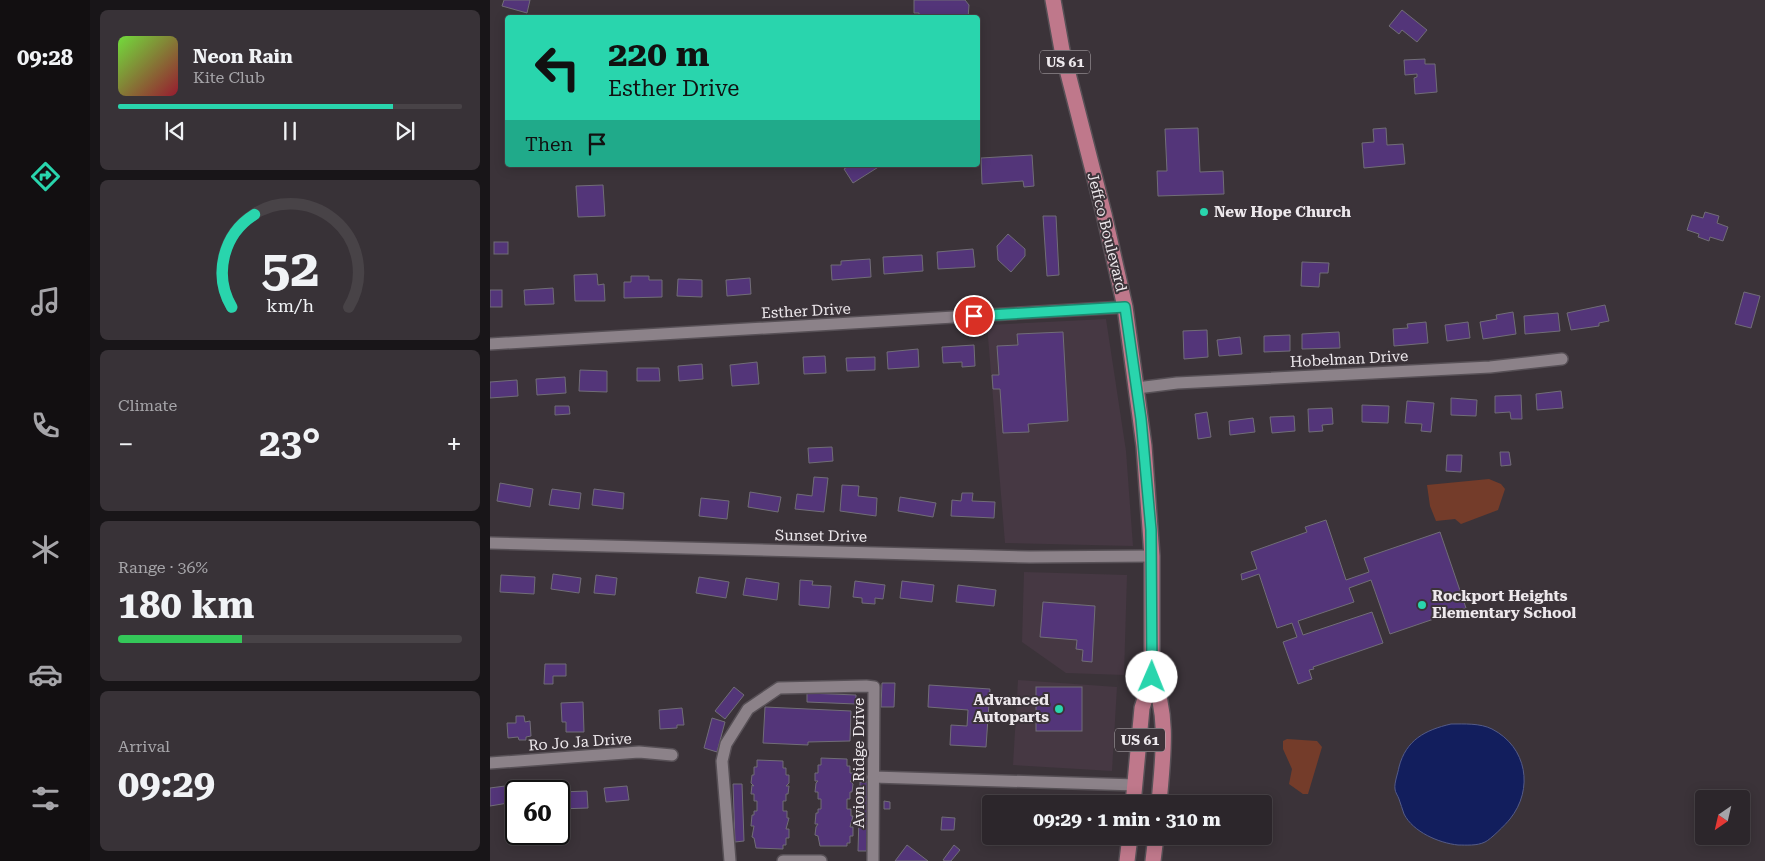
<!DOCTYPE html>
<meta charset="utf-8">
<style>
body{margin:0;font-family:"Roboto Serif",serif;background:#383237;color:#f1f3f6;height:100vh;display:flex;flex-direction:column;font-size:19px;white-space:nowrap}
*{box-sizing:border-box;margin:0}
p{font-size:16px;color:#a6a5a9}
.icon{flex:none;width:28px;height:28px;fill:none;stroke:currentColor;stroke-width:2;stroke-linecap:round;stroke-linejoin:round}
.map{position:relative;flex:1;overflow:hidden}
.panel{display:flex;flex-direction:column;gap:10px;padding:10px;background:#181518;width:400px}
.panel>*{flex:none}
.guide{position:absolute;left:15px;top:15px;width:475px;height:152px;border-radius:5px;box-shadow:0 2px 12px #0003,0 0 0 1px #484347;background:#29d5ad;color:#111;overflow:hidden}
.needle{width:32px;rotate:214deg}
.buttons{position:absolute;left:1205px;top:790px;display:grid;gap:10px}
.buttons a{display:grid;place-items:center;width:55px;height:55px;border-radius:5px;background:#2c262b;box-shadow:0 2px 12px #0003,0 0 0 1px #484347;font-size:25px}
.speed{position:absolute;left:15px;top:780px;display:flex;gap:10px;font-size:25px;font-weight:700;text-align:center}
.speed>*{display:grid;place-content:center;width:65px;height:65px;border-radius:50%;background:#2c262b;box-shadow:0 2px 12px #0003,0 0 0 1px #484347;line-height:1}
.speed .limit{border:2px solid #111;border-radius:8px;background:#fff;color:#111}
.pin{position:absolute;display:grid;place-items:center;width:42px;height:42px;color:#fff;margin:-21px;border:2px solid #fff;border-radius:50%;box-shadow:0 1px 5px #0007}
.me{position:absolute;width:55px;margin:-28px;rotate:1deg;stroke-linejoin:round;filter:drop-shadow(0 0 4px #0008)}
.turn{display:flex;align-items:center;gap:18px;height:105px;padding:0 20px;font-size:22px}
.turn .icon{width:65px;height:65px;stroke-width:2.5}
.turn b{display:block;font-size:35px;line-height:42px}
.then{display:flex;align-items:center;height:48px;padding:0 20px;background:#0003;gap:10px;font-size:19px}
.big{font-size:38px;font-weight:700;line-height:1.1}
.panel .card{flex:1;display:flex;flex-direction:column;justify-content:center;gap:8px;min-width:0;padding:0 18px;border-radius:8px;background:#383237}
.panel .dial{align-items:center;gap:0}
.dial svg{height:130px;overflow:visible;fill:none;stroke:#484347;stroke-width:7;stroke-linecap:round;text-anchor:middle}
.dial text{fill:#f1f3f6;stroke:none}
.song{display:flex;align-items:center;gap:15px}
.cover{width:60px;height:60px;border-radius:8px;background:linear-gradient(135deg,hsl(100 70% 55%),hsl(350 70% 35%))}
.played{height:5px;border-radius:2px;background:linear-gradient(90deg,#29d5ad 80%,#484347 80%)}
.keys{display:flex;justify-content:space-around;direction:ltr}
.heat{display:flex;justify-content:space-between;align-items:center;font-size:28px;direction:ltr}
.charge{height:8px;border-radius:4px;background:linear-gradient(90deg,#34c759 36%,#484347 0)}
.trip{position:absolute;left:492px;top:795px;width:290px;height:50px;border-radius:5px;background:#2c262b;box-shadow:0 2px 12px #0003,0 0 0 1px #484347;font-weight:700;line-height:50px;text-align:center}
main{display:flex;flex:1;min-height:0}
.menu{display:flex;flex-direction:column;width:90px;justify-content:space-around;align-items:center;background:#120f11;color:#a6a5a9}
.menu .icon{width:35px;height:35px}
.menu .active{color:#29d5ad}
.menu b{font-size:22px;color:#f1f3f6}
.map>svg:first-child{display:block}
.built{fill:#463843}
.green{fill:#743c2a}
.water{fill:#121e5d;stroke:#545b88}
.building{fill:#533579;stroke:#716d77}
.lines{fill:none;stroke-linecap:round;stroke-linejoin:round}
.street-casing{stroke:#575056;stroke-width:14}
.primary-casing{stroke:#575056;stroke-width:18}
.street{stroke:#8c8289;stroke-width:11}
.primary{stroke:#bf788b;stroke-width:15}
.route-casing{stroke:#1b8a70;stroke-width:12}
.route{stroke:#29d5ad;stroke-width:9}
.poi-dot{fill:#29d5ad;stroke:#3b3339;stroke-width:2}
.labels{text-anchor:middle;stroke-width:4;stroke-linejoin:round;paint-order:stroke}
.shield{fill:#3b3339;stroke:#b8b2b6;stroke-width:1}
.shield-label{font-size:14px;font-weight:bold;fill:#ede8ec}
.poi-label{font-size:15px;font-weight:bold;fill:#ede8ec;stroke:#3b3339;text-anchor:start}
.street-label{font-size:15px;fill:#ede8ec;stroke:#3b3339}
</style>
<main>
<nav class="menu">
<b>09:28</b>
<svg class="icon active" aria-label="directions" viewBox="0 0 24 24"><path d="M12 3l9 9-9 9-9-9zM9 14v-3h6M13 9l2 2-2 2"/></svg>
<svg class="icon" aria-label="music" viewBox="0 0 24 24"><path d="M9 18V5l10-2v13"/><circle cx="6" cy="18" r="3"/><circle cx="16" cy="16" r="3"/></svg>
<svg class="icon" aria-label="phone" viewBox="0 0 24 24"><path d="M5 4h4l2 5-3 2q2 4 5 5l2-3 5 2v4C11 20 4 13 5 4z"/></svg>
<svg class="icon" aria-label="climate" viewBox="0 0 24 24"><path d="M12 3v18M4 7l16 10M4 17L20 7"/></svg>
<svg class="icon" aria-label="car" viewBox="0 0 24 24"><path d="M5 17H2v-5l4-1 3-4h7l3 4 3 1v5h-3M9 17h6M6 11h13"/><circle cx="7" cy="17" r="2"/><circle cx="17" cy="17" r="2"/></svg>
<svg class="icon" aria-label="filters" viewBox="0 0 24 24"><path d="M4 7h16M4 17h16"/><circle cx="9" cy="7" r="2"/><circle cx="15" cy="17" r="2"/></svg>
</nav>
<section class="panel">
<div class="card">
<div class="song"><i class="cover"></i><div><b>Neon Rain</b><p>Kite Club</p></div></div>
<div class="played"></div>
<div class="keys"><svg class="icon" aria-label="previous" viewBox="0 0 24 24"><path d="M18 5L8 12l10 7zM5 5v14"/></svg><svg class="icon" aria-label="pause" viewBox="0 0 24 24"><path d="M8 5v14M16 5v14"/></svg><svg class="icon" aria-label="next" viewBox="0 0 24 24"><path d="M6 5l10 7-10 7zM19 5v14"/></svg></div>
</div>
<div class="card dial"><svg viewBox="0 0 100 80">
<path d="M14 69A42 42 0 1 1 86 69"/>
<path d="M14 69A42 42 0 0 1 28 12" stroke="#29d5ad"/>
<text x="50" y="56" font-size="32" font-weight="700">52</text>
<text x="50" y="72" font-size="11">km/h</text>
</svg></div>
<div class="card"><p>Climate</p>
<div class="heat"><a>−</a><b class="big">23°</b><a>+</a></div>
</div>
<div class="card"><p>Range · 36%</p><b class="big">180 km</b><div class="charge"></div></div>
<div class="card"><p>Arrival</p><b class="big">09:29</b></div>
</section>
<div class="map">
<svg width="1275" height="861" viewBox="0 0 1275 861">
<rect width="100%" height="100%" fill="#3b3339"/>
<g class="built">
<polygon points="616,319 636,451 643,546 515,543 497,325"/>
<polygon points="534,572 637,575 634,675 576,673 532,642"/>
<polygon points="528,680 627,687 622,771 523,765"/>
</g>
<g class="green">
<polygon points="999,479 1011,484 1015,489 1008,510 971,524 965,519 946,521 940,506 937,485"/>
<polygon points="797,739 827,741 832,747 818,794 813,794 799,784 802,769 793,749 793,741"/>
</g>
<path class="water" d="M 961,724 C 974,724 990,723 1002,729 C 1037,747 1044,789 1020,819 C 1016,824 1000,840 995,842 C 987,846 976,845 968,845 C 949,843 923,832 914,814 C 912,809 911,804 909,799 C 908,796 905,792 905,789 C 904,783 908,773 909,767 C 916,740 935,730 961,724 Z"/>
<g class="building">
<polygon points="14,0 40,0 37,13 12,6"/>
<polygon points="424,0 475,0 479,5 478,18 429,18 429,13 424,13"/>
<polygon points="912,10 937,30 927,42 912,30 909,34 899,26"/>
<polygon points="935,59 935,64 945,64 947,92 925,94 924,78 927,77 927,74 915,75 914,60"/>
<polygon points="708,128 710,172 733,171 734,194 668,196 667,171 677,171 675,129"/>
<polygon points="896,128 897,145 913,144 915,164 874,168 872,143 884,142 883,129"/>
<polygon points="542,155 544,186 534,187 533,181 492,184 491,158"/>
<polygon points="361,165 389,165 390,166 363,183 354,169"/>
<polygon points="113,185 115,216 88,217 86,186"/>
<polygon points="1215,212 1229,216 1227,223 1238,227 1233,241 1220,237 1219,241 1208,237 1209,234 1197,230 1202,215 1213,218"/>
<polygon points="553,216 566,216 569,275 557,276"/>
<polygon points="518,234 535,249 535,256 521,272 508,260 507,246"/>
<rect x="4" y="242" width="14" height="12"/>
<polygon points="483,249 485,267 448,269 447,252"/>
<polygon points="432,255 433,271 394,274 393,257"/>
<polygon points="380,259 381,277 342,280 341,265 351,265 351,261"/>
<polygon points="812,262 839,263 838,273 830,273 829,287 811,286"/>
<polygon points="107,274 108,285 114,284 115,301 85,301 84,275"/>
<polygon points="141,276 159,276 159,280 172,280 172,297 134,298 134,282 141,282"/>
<polygon points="260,278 261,294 237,296 236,280"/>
<polygon points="188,279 212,280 212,297 187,296"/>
<polygon points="63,288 64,304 35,305 34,290"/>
<rect x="0" y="290" width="12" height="17"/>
<polygon points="1254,292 1270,296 1261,328 1245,324"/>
<polygon points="1115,305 1119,321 1109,323 1109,326 1081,330 1077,313"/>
<polygon points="1023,312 1026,334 993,339 990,322 1007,319 1006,315"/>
<polygon points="1068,313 1070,331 1035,334 1034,316"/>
<polygon points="936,322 938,343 904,346 903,329 918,328 917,324"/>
<polygon points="978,322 980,338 957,341 955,325"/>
<polygon points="717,330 718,357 694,359 693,331"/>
<polygon points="573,332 578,421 538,424 539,432 513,433 510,389 503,389 502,375 509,375 507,346 528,345 527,334"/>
<polygon points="849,332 850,348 812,349 812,334"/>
<polygon points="800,335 800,351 774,352 774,336"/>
<polygon points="750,337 752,354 729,356 727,340"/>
<polygon points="484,345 485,366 472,367 472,362 453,363 452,347"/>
<polygon points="428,349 429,367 398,369 397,352"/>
<polygon points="335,356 336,373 314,374 313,357"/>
<polygon points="385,357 385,370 357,371 356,358"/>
<polygon points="267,362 269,384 242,386 240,365"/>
<polygon points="212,364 213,379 189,381 188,366"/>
<polygon points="147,368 169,368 170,381 147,381"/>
<polygon points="90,370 117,371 117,392 89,391"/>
<polygon points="75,377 76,393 47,395 46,379"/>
<polygon points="27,380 28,396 0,398 0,382"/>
<polygon points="1071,391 1073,408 1047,410 1046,394"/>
<polygon points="1031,395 1032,419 1021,419 1020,412 1005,413 1005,396"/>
<polygon points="961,398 987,400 986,416 961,415"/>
<polygon points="917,401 944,403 941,432 931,431 932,424 915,423"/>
<polygon points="872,405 899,406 898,423 872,422"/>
<polygon points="65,406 79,406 80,414 65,415"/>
<polygon points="842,408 843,424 832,425 833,431 819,432 818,409"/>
<polygon points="717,412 721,437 708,439 705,414"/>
<polygon points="804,416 805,431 782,433 780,417"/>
<polygon points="763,418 765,432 740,435 739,421"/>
<polygon points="342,447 343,461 319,463 318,448"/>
<polygon points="1010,452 1019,452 1021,465 1011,466"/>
<polygon points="957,455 972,455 971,472 956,471"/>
<polygon points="324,477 338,478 334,512 305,509 307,494 322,496"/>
<polygon points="10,483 43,489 40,507 7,501"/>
<polygon points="352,485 369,486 368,496 387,498 386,516 350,511"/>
<polygon points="62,489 91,493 89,509 59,505"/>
<polygon points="104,489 134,493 133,509 102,505"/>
<polygon points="260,492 291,497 288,512 258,507"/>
<polygon points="472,493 483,493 482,501 505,502 504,518 461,516 462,500 471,501"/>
<polygon points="410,497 446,503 443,517 408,511"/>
<polygon points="211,498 239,501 237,519 209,516"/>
<polygon points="836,520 856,580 879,572 874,558 950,532 976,608 900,634 881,580 859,588 864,602 808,621 813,635 882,612 893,643 823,667 824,669 819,670 822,679 808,684 793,642 807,637 802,623 787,628 769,574 752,580 751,574 767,569 761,552 817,532 815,527"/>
<polygon points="63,574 91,578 89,593 61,589"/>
<polygon points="11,575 45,577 44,594 10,592"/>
<polygon points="106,575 127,578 125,595 104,593"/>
<polygon points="209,577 239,582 236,598 206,593"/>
<polygon points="256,578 289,583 287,600 253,595"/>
<polygon points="310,580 323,581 322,585 341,586 339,608 309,605"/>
<polygon points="365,581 395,585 393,599 385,598 385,604 372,603 372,598 363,597"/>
<polygon points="412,581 444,585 442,602 410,598"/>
<polygon points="468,585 506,590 504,606 466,602"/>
<polygon points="553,602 605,606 602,662 592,661 593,650 586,649 587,640 550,637"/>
<polygon points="55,664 76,664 76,676 63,676 63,684 54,684"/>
<polygon points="392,683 405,683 404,707 391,707"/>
<polygon points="439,685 500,689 496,747 460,745 461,725 477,726 478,710 438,707"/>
<polygon points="244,687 254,695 235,719 225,711"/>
<rect x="546" y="687" width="46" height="44"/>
<polygon points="317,693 366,695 366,704 317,702"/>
<polygon points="93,702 94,732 76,732 76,722 72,722 71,703"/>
<polygon points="275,707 361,711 360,741 318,742 318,745 273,743"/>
<polygon points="192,708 194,725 187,725 187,728 170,729 169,710"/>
<polygon points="26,716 34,716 35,722 40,721 41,736 36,737 36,740 29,740 28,737 18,738 17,723 26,723"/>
<polygon points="222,718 235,722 227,752 214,748"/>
<polygon points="331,758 357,759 357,766 360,766 360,773 363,773 362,781 360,781 363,784 362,792 360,792 360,799 357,799 357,809 361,809 361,816 363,816 360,827 363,827 363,836 360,836 360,843 357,843 357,846 330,846 328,836 325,835 326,827 328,824 325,824 326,813 328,813 328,809 331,809 331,799 328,799 328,792 325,792 326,783 328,781 325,781 325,773 328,773 328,765 331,765"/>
<polygon points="267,760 293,761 293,768 296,768 296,775 299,775 299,783 296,786 299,786 298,794 296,794 296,801 293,801 293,811 297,811 297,818 299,818 296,829 299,829 299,838 296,838 296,845 293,845 293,849 266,848 264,838 262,837 264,826 261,826 262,815 264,815 264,811 267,811 267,801 264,801 264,794 261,794 262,785 264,786 261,783 262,775 264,775 264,767 267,767"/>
<polygon points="370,782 379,782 377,851 368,851"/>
<polygon points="243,784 252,784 254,841 245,842"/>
<polygon points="15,786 18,803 0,806 0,788"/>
<polygon points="137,786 139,800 116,802 114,788"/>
<polygon points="97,791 98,808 69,809 69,792"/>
<polygon points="394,801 400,802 400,809 394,809"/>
<polygon points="452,817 465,818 464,830 451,830"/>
<polygon points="417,845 438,861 405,861"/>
<polygon points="464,845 470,850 461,861 455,861 453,860"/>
</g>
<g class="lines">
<g class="street-casing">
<g id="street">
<polyline points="0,344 635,307"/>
<polyline points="647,388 687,383 1000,367 1072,359"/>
<polyline points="0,543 540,557 662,556"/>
<polyline points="0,763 149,752 182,755"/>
<polyline points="383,777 646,785"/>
<polyline points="240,861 232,761 236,744 258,709 289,688 376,686 384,687 383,861"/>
<polyline points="293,861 331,861"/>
</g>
</g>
<g class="primary-casing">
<g id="primary">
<polyline points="563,0 572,50 614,214 635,307 654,446 662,556 662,677 652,708 643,804"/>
<path d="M 662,677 C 680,715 672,763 669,804"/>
<polyline points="637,861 640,836"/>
<polyline points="663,861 666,836"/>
</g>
</g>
<use href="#street" class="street"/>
<use href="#primary" class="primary"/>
</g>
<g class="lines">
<g class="route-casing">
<polyline id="route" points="484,316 635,307 651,419 661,530 662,677"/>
</g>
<use href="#route" class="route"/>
</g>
<g class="poi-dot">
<circle cx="714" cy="212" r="5"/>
<circle cx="932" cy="605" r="5"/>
<circle cx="569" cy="709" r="5"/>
</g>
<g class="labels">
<g class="shield">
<rect x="550" y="50.5" width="50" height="23" rx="4"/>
<rect x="625" y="728.5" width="50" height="23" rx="4"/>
</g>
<g class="shield-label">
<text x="575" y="67">US 61</text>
<text x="650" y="745">US 61</text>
</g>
<g class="poi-label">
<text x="724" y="217">New Hope Church</text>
<text x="942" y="601">Rockport Heights<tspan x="942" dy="17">Elementary School</tspan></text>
<text x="559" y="705" text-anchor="end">Advanced<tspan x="559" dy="17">Autoparts</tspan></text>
</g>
<g class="street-label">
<text transform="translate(617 232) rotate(76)" y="5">Jeffco Boulevard</text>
<text transform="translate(316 311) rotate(-3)" y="5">Esther Drive</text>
<text transform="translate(859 359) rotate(-3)" y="5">Hobelman Drive</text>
<text transform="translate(331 536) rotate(1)" y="5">Sunset Drive</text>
<text transform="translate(90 742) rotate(-4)" y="5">Ro Jo Ja Drive</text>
<text transform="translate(369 763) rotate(-90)" y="5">Avion Ridge Drive</text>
</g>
</g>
</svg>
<div class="buttons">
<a><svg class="needle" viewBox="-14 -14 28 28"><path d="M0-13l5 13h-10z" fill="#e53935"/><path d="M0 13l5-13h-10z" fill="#a6a5a9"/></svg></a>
</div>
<div class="speed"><div class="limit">60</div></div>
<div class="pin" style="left:484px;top:316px;background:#d93025"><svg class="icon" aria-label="arrive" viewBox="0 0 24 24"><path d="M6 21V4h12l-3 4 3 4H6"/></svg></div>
<svg class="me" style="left:662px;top:677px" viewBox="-20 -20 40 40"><circle r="19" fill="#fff"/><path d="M0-13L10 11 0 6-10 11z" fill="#29d5ad"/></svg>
<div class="trip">09:29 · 1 min · 310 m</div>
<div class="guide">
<div class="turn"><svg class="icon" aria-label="left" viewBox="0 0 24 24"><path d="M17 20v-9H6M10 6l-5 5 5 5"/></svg><div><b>220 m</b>Esther Drive</div></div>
<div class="then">Then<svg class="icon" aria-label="arrive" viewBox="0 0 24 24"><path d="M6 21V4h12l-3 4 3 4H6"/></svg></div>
</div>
</div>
</main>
